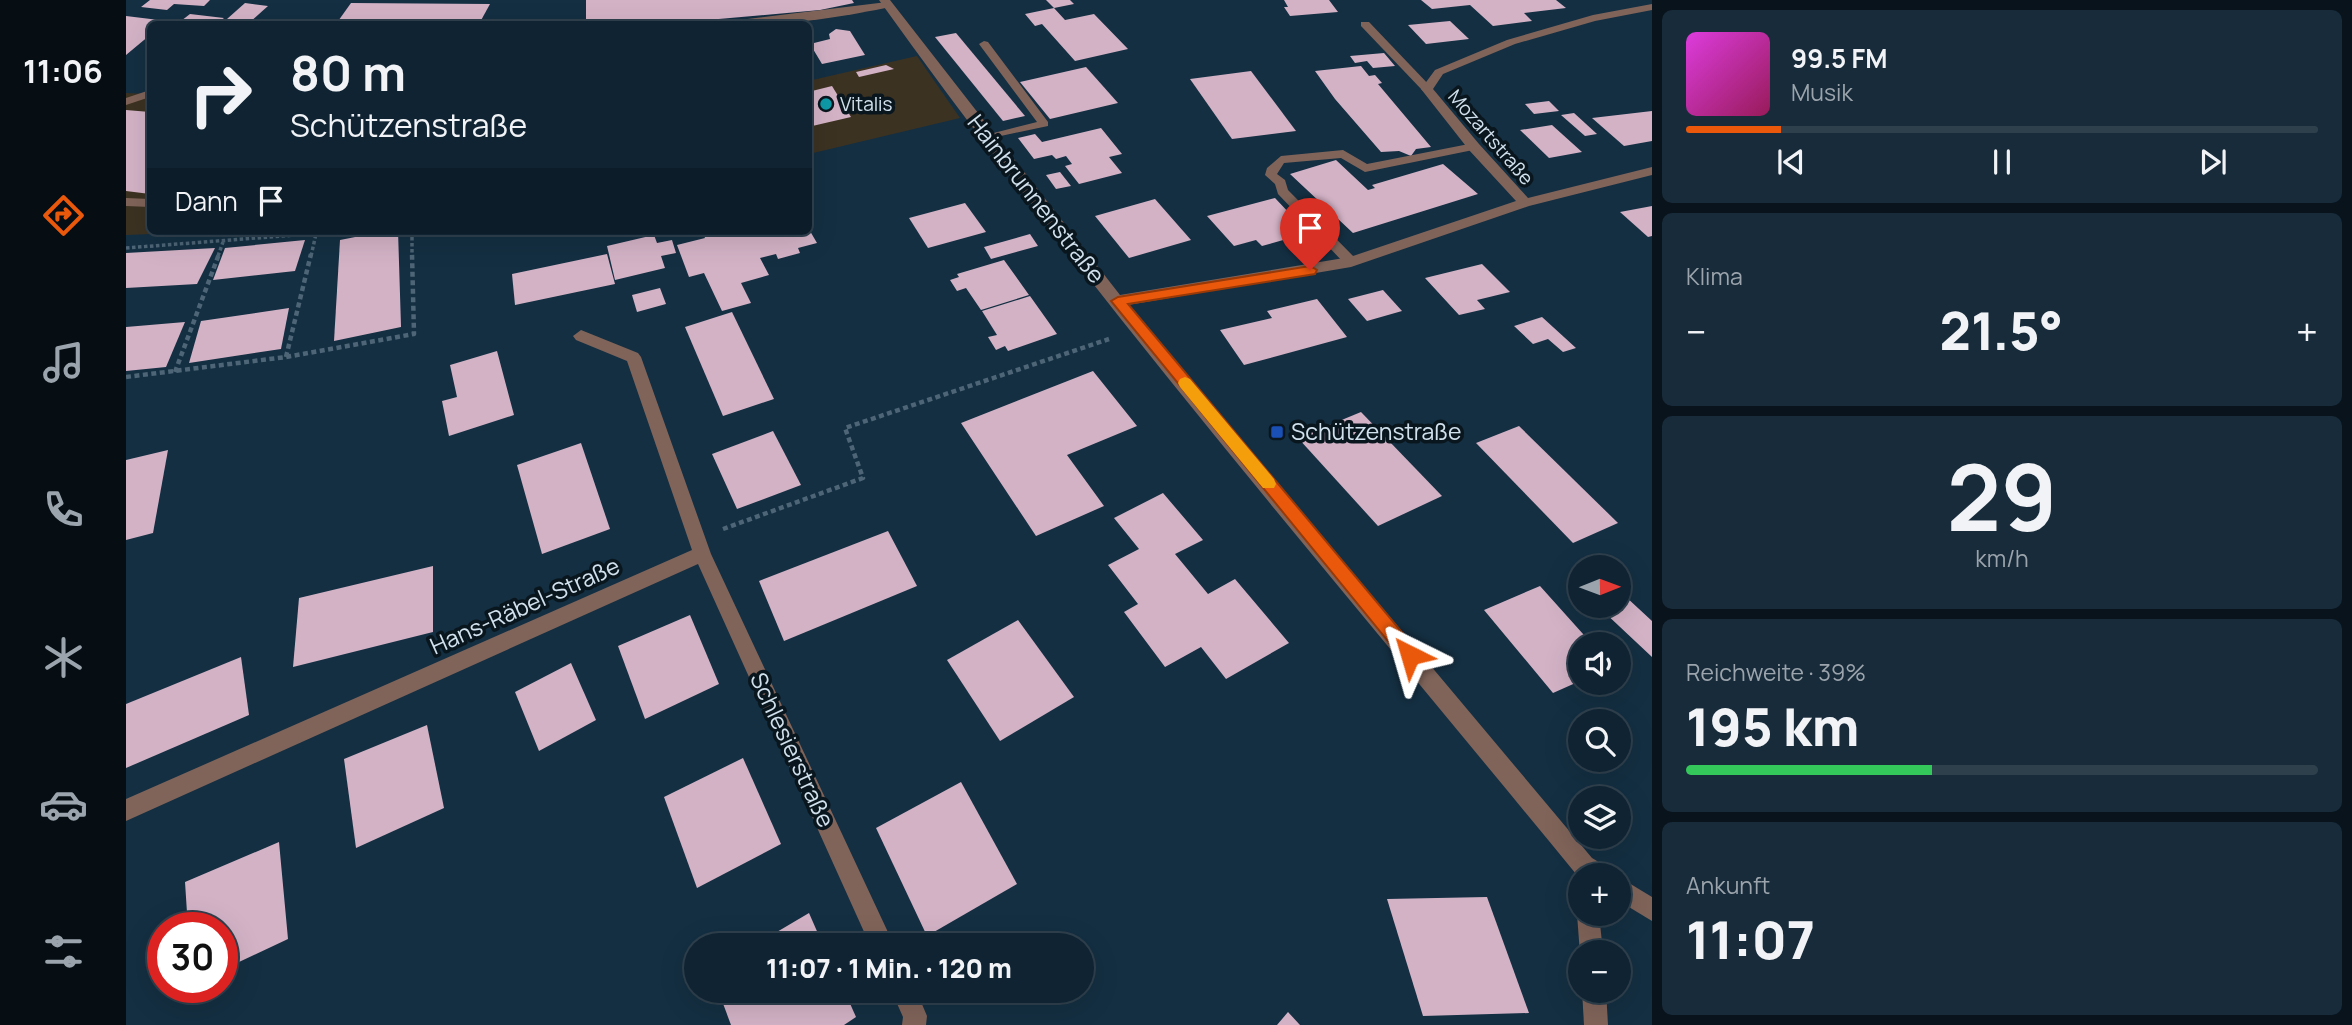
<!DOCTYPE html>
<html lang="de">
<meta charset="utf-8">
<style>
body{margin:0;font-family:Manrope,sans-serif;background:#182b3a;color:#f1f3f6;height:100vh;display:flex;flex-direction:column;font-size:26px;white-space:nowrap}
*{box-sizing:border-box;margin:0}
p{font-size:23px;color:#9ba4ac}
.icon{flex:none;width:38px;height:38px;fill:none;stroke:currentColor;stroke-width:2;stroke-linecap:round;stroke-linejoin:round}
.map{position:relative;flex:1;overflow:hidden}
.panel{display:flex;flex-direction:column;gap:10px;padding:10px;background:#08131c;width:700px}
.panel>*{flex:none}
.banner{position:absolute;left:21px;top:21px;width:665px;height:214px;border-radius:10px;box-shadow:0 7px 28px #0002,0 0 0 2px #2f404d;background:#0f2332;color:#f1f3f6;overflow:hidden}
.needle{width:46px;rotate:89deg}
.fabs{position:absolute;left:1442px;top:555px;display:grid;gap:14px}
.fabs a{display:grid;place-items:center;width:63px;height:63px;border-radius:50%;background:#0f2332;box-shadow:0 7px 28px #0002,0 0 0 2px #2f404d;font-size:35px}
.speed{position:absolute;left:21px;top:912px;display:flex;gap:14px;font-size:35px;font-weight:700;text-align:center}
.speed>*{display:grid;place-content:center;width:91px;height:91px;border-radius:50%;background:#0f2332;box-shadow:0 7px 28px #0002,0 0 0 2px #2f404d;line-height:1}
.speed .limit{border:10px solid #d22;background:#fff;color:#111}
.pin{position:absolute;display:grid;place-items:center;width:60px;height:60px;color:#fff;margin:-72px -30px;border-radius:50% 50% 50% 0;rotate:-45deg;box-shadow:0 0 7px #0007}
.pin .icon{rotate:45deg}
.me{position:absolute;width:77px;margin:-38px;rotate:320deg;stroke-linejoin:round;filter:drop-shadow(0 0 5px #0008)}
.turn{display:flex;align-items:center;gap:24px;height:147px;padding:0 28px;font-size:32px}
.turn .icon{width:91px;height:91px;stroke-width:2.5}
.turn b{display:block;font-size:49px;line-height:60px}
.then{display:flex;align-items:center;height:66px;padding:0 28px;background:#0003;gap:14px;font-size:26px}
.big{font-size:52px;font-weight:800;line-height:1.1}
.panel .card{flex:1;display:flex;flex-direction:column;justify-content:center;gap:10px;min-width:0;padding:0 24px;border-radius:10px;background:#182b3a}
.panel .dial{align-items:center;gap:0}
.dial b{font-size:91px;line-height:1}
.song{display:flex;align-items:center;gap:21px}
.cover{width:84px;height:84px;border-radius:10px;background:linear-gradient(135deg,hsl(300 70% 55%),hsl(330 70% 35%))}
.played{height:7px;border-radius:4px;background:linear-gradient(90deg,#ea580c 15%,#2f404d 15%)}
.keys{display:flex;justify-content:space-around;direction:ltr}
.heat{display:flex;justify-content:space-between;align-items:center;font-size:38px;direction:ltr}
.charge{height:10px;border-radius:5px;background:linear-gradient(90deg,#34c759 39%,#2f404d 0)}
.trip{position:absolute;left:558px;top:933px;width:410px;height:70px;border-radius:35px;background:#0f2332;box-shadow:0 7px 28px #0002,0 0 0 2px #2f404d;font-weight:800;line-height:70px;text-align:center}
main{display:flex;flex:1;min-height:0}
.tabs{display:flex;flex-direction:column;width:126px;justify-content:space-around;align-items:center;background:#060e14;color:#9ba4ac}
.tabs .icon{width:49px;height:49px}
.tabs .active{color:#ea580c}
.tabs b{font-size:32px;color:#f1f3f6}
.map>svg:first-child{display:block}
.commercial{fill:#3c3222}
.building{fill:#d3b2c6}
.lines{fill:none;stroke-linecap:round;stroke-linejoin:round}
.path-far1{stroke:#4d6576;stroke-width:3.5;stroke-dasharray:3.5 2.5;stroke-linecap:butt}
.path{stroke:#4d6576;stroke-width:4.5;stroke-dasharray:5 3.5;stroke-linecap:butt}
.lane{fill:#80645a;fill-rule:evenodd}
.street{fill:#80645a;fill-rule:evenodd}
.route{fill:#ea580c;stroke:#983908;stroke-width:2}
.slow{fill:#f59e0b}
.culture-dot{fill:#0f9aa8;stroke:#0a161e;stroke-width:2.5}
.transit-dot{fill:#1a4fb4;stroke:#0a161e;stroke-width:2.5}
.labels{text-anchor:middle;stroke-width:7;stroke-linejoin:round;paint-order:stroke}
.far-poi-label{font-size:19px;fill:#d1e1ed;stroke:#0a161e;text-anchor:start}
.far-street-label{font-size:19px;fill:#d1e1ed;stroke:#0a161e}
.street-label{font-size:23px;fill:#d1e1ed;stroke:#0a161e}
.poi-label{font-size:23px;fill:#d1e1ed;stroke:#0a161e;text-anchor:start}
</style>
<main>
<nav class="tabs">
<b>11:06</b>
<svg class="icon active" aria-label="directions" viewBox="0 0 24 24"><path d="M12 3l9 9-9 9-9-9zM9 14v-3h6M13 9l2 2-2 2"/></svg>
<svg class="icon" aria-label="music" viewBox="0 0 24 24"><path d="M9 18V5l10-2v13"/><circle cx="6" cy="18" r="3"/><circle cx="16" cy="16" r="3"/></svg>
<svg class="icon" aria-label="phone" viewBox="0 0 24 24"><path d="M5 4h4l2 5-3 2q2 4 5 5l2-3 5 2v4C11 20 4 13 5 4z"/></svg>
<svg class="icon" aria-label="climate" viewBox="0 0 24 24"><path d="M12 3v18M4 7l16 10M4 17L20 7"/></svg>
<svg class="icon" aria-label="car" viewBox="0 0 24 24"><path d="M5 17H2v-5l4-1 3-4h7l3 4 3 1v5h-3M9 17h6M6 11h13"/><circle cx="7" cy="17" r="2"/><circle cx="17" cy="17" r="2"/></svg>
<svg class="icon" aria-label="filters" viewBox="0 0 24 24"><path d="M4 7h16M4 17h16"/><circle cx="9" cy="7" r="2"/><circle cx="15" cy="17" r="2"/></svg>
</nav>
<div class="map">
<svg width="1526" height="1025" viewBox="0 0 1526 1025">
<rect width="100%" height="100%" fill="#142f42"/>
<g class="commercial">
<polygon points="791,56 834,118 683,154 682,81"/>
<polygon points="0,93 24,94 24,231 100,231 0,235"/>
</g>
<g class="building">
<polygon points="24,0 84,0 78,6 48,4 41,10 15,7"/>
<polygon points="460,0 726,0 728,3 694,10 536,24 460,24"/>
<polygon points="920,0 944,0 948,4 928,8"/>
<polygon points="1158,0 1203,0 1212,12 1164,16 1158,7 1162,7"/>
<polygon points="1295,0 1430,0 1440,8 1398,13 1406,21 1367,26 1344,5 1306,9"/>
<polygon points="119,3 142,6 124,22 101,19"/>
<polygon points="225,3 364,4 353,24 210,24"/>
<polygon points="928,8 939,20 968,14 1002,49 949,61 916,24 909,26 899,14"/>
<polygon points="64,14 98,18 90,24 51,24"/>
<polygon points="0,16 41,21 37,24 24,24 24,35 0,55"/>
<polygon points="1324,21 1343,39 1300,44 1282,25"/>
<polygon points="710,29 724,31 739,55 696,64 684,44 704,39 703,34"/>
<polygon points="830,33 899,116 877,121 809,37"/>
<polygon points="1258,53 1269,66 1247,68 1241,61 1229,63 1224,56"/>
<polygon points="760,65 768,69 733,77 730,72"/>
<polygon points="1235,66 1243,76 1249,75 1256,83 1252,84 1305,147 1290,149 1285,156 1273,151 1255,152 1209,99 1189,71"/>
<polygon points="960,67 992,103 924,119 894,82"/>
<polygon points="1125,71 1170,131 1106,139 1064,79"/>
<polygon points="706,86 725,117 682,127 682,92"/>
<polygon points="1423,101 1433,111 1408,114 1399,104"/>
<polygon points="0,110 24,112 24,194 0,191"/>
<polygon points="1526,111 1526,141 1498,146 1466,118"/>
<polygon points="1448,113 1471,134 1459,136 1435,115"/>
<polygon points="1426,125 1456,152 1423,158 1394,130"/>
<polygon points="975,128 996,154 983,157 996,173 953,184 939,166 946,164 940,156 930,159 926,155 908,159 892,138 909,134 916,142"/>
<polygon points="1210,160 1242,190 1249,188 1246,185 1317,164 1352,194 1227,233 1164,174"/>
<polygon points="934,172 945,186 930,189 920,175"/>
<polygon points="1149,198 1182,233 1136,246 1130,240 1108,246 1081,216"/>
<polygon points="1029,199 1065,240 1003,258 969,216"/>
<polygon points="839,203 860,232 802,248 783,218"/>
<polygon points="1526,206 1526,236 1522,237 1494,212"/>
<polygon points="260,231 272,231 275,327 208,341 214,240"/>
<polygon points="576,231 684,231 691,243 672,248 674,253 652,259 650,254 634,258 643,275 615,283 625,303 596,311 578,273 563,277 551,245 579,238"/>
<polygon points="904,234 912,246 865,259 858,247"/>
<polygon points="528,235 531,243 546,240 550,253 535,256 539,268 489,280 481,246"/>
<polygon points="179,240 169,271 87,280 99,248"/>
<polygon points="89,248 71,284 0,288 0,253"/>
<polygon points="481,254 489,284 389,305 386,274"/>
<polygon points="878,260 903,295 855,310 840,288 831,291 824,280 833,277 831,274"/>
<polygon points="1356,264 1384,292 1351,300 1359,309 1333,315 1299,278"/>
<polygon points="534,288 540,304 511,312 506,295"/>
<polygon points="1257,290 1276,311 1241,321 1222,299"/>
<polygon points="904,296 931,334 882,351 879,346 870,350 862,337 871,335 856,311"/>
<polygon points="1191,299 1221,337 1118,365 1094,330 1146,318 1141,311"/>
<polygon points="163,308 155,349 63,363 75,321"/>
<polygon points="606,312 648,399 597,416 559,327"/>
<polygon points="1416,317 1450,348 1437,352 1422,339 1407,344 1388,326"/>
<polygon points="59,322 40,367 0,371 0,327"/>
<polygon points="371,351 388,415 323,436 316,401 331,397 324,365"/>
<polygon points="967,371 1011,426 941,455 978,506 910,536 835,423"/>
<polygon points="1235,412 1316,496 1252,526 1172,438"/>
<polygon points="1393,426 1492,523 1447,543 1350,443"/>
<polygon points="647,431 675,485 611,509 586,454"/>
<polygon points="455,443 484,529 416,554 391,465"/>
<polygon points="42,450 27,533 0,540 0,460"/>
<polygon points="1037,493 1077,540 1049,554 1082,594 1109,579 1163,643 1100,679 1075,647 1039,667 998,612 1012,604 982,565 1013,549 988,518"/>
<polygon points="762,531 791,586 658,641 633,581"/>
<polygon points="307,566 307,632 167,667 173,598"/>
<polygon points="1414,586 1466,644 1454,644 1454,681 1427,693 1358,610"/>
<polygon points="1499,596 1526,621 1526,657 1477,611 1485,606 1493,606 1493,600"/>
<polygon points="564,615 593,684 519,719 492,646"/>
<polygon points="892,620 948,697 874,741 821,660"/>
<polygon points="115,657 123,715 0,768 0,704"/>
<polygon points="445,663 470,720 413,751 389,692"/>
<polygon points="301,725 318,808 230,848 218,759"/>
<polygon points="617,758 655,844 571,888 538,797"/>
<polygon points="835,782 891,884 801,936 750,828"/>
<polygon points="153,842 162,939 96,970 96,928 62,928 59,882"/>
<polygon points="1361,897 1403,1013 1297,1016 1261,899"/>
<polygon points="683,913 697,945 629,945"/>
<polygon points="592,990 718,990 730,1017 718,1025 605,1025"/>
<polygon points="1162,1012 1174,1025 1151,1025"/>
</g>
<g class="lines">
<g class="path-far1">
<polyline points="286,231 286,256"/>
<polyline points="0,248 222,231"/>
<polyline points="92,256 97,242"/>
<polyline points="185,256 190,234"/>
</g>
<g class="path">
<polyline points="160,357 185,254"/>
<polyline points="49,372 93,254"/>
<polyline points="0,377 160,357 288,334 286,254"/>
<polyline points="597,529 737,478 719,428 983,339"/>
</g>
<g class="lane">
<path d="M 761,2 L 764,3 L 764,7 C 717,17 647,28 600,24 L 605,21 Z"/>
<polygon points="1235,22 1243,22 1305,87 1305,91 1297,91 1235,26"/>
<polygon points="858,41 862,42 922,122 922,126 856,140 856,136 911,122 853,44"/>
<polygon points="24,90 24,97 0,105 0,98"/>
<polygon points="1348,143 1352,145 1352,149 1239,172 1215,158 1158,163 1151,174 1159,180 1162,190 1230,259 1231,262 1225,266 1220,265 1152,194 1149,184 1139,175 1141,168 1155,156 1217,150 1241,164"/>
<polygon points="0,198 24,199 24,207 0,206"/>
</g>
<g class="street">
<path d="M 753,0 L 764,0 L 994,295 L 1224,257 L 1390,201 L 1343,150 L 1295,89 L 1309,70 L 1381,40 L 1467,15 L 1526,4 L 1526,10 L 1469,21 L 1389,44 L 1317,74 L 1307,89 L 1353,144 L 1402,198 L 1526,167 L 1526,175 L 1403,206 L 1225,267 L 1002,305 L 1466,858 L 1481,867 L 1484,875 L 1454,876 L 1450,874 C 1214,586 970,303 753,0 Z"/>
<polygon points="455,330 512,353 515,357 585,554 768,945 744,945 572,564 0,821 0,799 566,550 501,361 450,340 447,336"/>
<polygon points="1493,877 1526,897 1526,921 1493,901"/>
<polygon points="1454,906 1454,914 1473,914 1477,952 1454,954 1451,914"/>
<polygon points="765,990 790,990 801,1016 800,1025 776,1025 777,1017"/>
<polygon points="1456,990 1480,990 1482,1025 1458,1025"/>
</g>
</g>
<polygon class="route" points="1184,266 1191,270 1189,274 1002,304 1290,649 1293,655 1290,661 1284,663 1278,661 985,301 992,297"/>
<polygon class="slow" points="1059,377 1064,379 1148,479 1150,484 1148,488 1137,488 1054,387 1052,383 1054,379"/>
<circle class="culture-dot" cx="700" cy="104" r="7"/>
<rect class="transit-dot" x="1144" y="425" width="14" height="14" rx="3.5"/>
<g class="labels">
<g class="far-poi-label">
<text x="714" y="111">Vitalis</text>
</g>
<g class="far-street-label">
<text transform="translate(1365 137) rotate(49)" y="7">Mozartstraße</text>
</g>
<g class="street-label">
<text transform="translate(910 199) rotate(52)" y="8">Hainbrunnenstraße</text>
<text transform="translate(399 606) rotate(-24)" y="8">Hans-Räbel-Straße</text>
<text transform="translate(666 750) rotate(65)" y="8">Schlesierstraße</text>
</g>
<g class="poi-label">
<text x="1165" y="440">Schützenstraße</text>
</g>
</g>
</svg>
<div class="fabs">
<a><svg class="needle" viewBox="-14 -14 28 28"><path d="M0-13l5 13h-10z" fill="#e53935"/><path d="M0 13l5-13h-10z" fill="#9ba4ac"/></svg></a>
<a><svg class="icon" aria-label="sound" viewBox="0 0 24 24"><path d="M4 9h4l5-4v14l-5-4H4zM17 9q2 3 0 6"/></svg></a>
<a><svg class="icon" aria-label="search" viewBox="0 0 24 24"><circle cx="10" cy="10" r="6"/><path d="M15 15l6 6"/></svg></a>
<a><svg class="icon" aria-label="layers" viewBox="0 0 24 24"><path d="M12 4l9 5-9 5-9-5zM3 14l9 5 9-5"/></svg></a>
<a>+</a>
<a>−</a>
</div>
<div class="speed"><div class="limit">30</div></div>
<div class="pin" style="left:1184px;top:270px;background:#d93025"><svg class="icon" aria-label="arrive" viewBox="0 0 24 24"><path d="M6 21V4h12l-3 4 3 4H6"/></svg></div>
<svg class="me" style="left:1284px;top:655px" viewBox="-20 -20 40 40"><path d="M0-17L14 15 0 8-14 15z" fill="#ea580c" stroke="#fff" stroke-width="4"/></svg>
<div class="trip">11:07 · 1 Min. · 120 m</div>
<div class="banner">
<div class="turn"><svg class="icon" aria-label="right" viewBox="0 0 24 24"><path d="M7 20v-9h11M14 6l5 5-5 5"/></svg><div><b>80 m</b>Schützenstraße</div></div>
<div class="then">Dann<svg class="icon" aria-label="arrive" viewBox="0 0 24 24"><path d="M6 21V4h12l-3 4 3 4H6"/></svg></div>
</div>
</div>
<section class="panel">
<div class="card">
<div class="song"><i class="cover"></i><div><b>99.5 FM</b><p>Musik</p></div></div>
<div class="played"></div>
<div class="keys"><svg class="icon" aria-label="previous" viewBox="0 0 24 24"><path d="M18 5L8 12l10 7zM5 5v14"/></svg><svg class="icon" aria-label="pause" viewBox="0 0 24 24"><path d="M8 5v14M16 5v14"/></svg><svg class="icon" aria-label="next" viewBox="0 0 24 24"><path d="M6 5l10 7-10 7zM19 5v14"/></svg></div>
</div>
<div class="card"><p>Klima</p>
<div class="heat"><a>−</a><b class="big">21.5°</b><a>+</a></div>
</div>
<div class="card dial"><b>29</b><p>km/h</p></div>
<div class="card"><p>Reichweite · 39%</p><b class="big">195 km</b><div class="charge"></div></div>
<div class="card"><p>Ankunft</p><b class="big">11:07</b></div>
</section>
</main>
